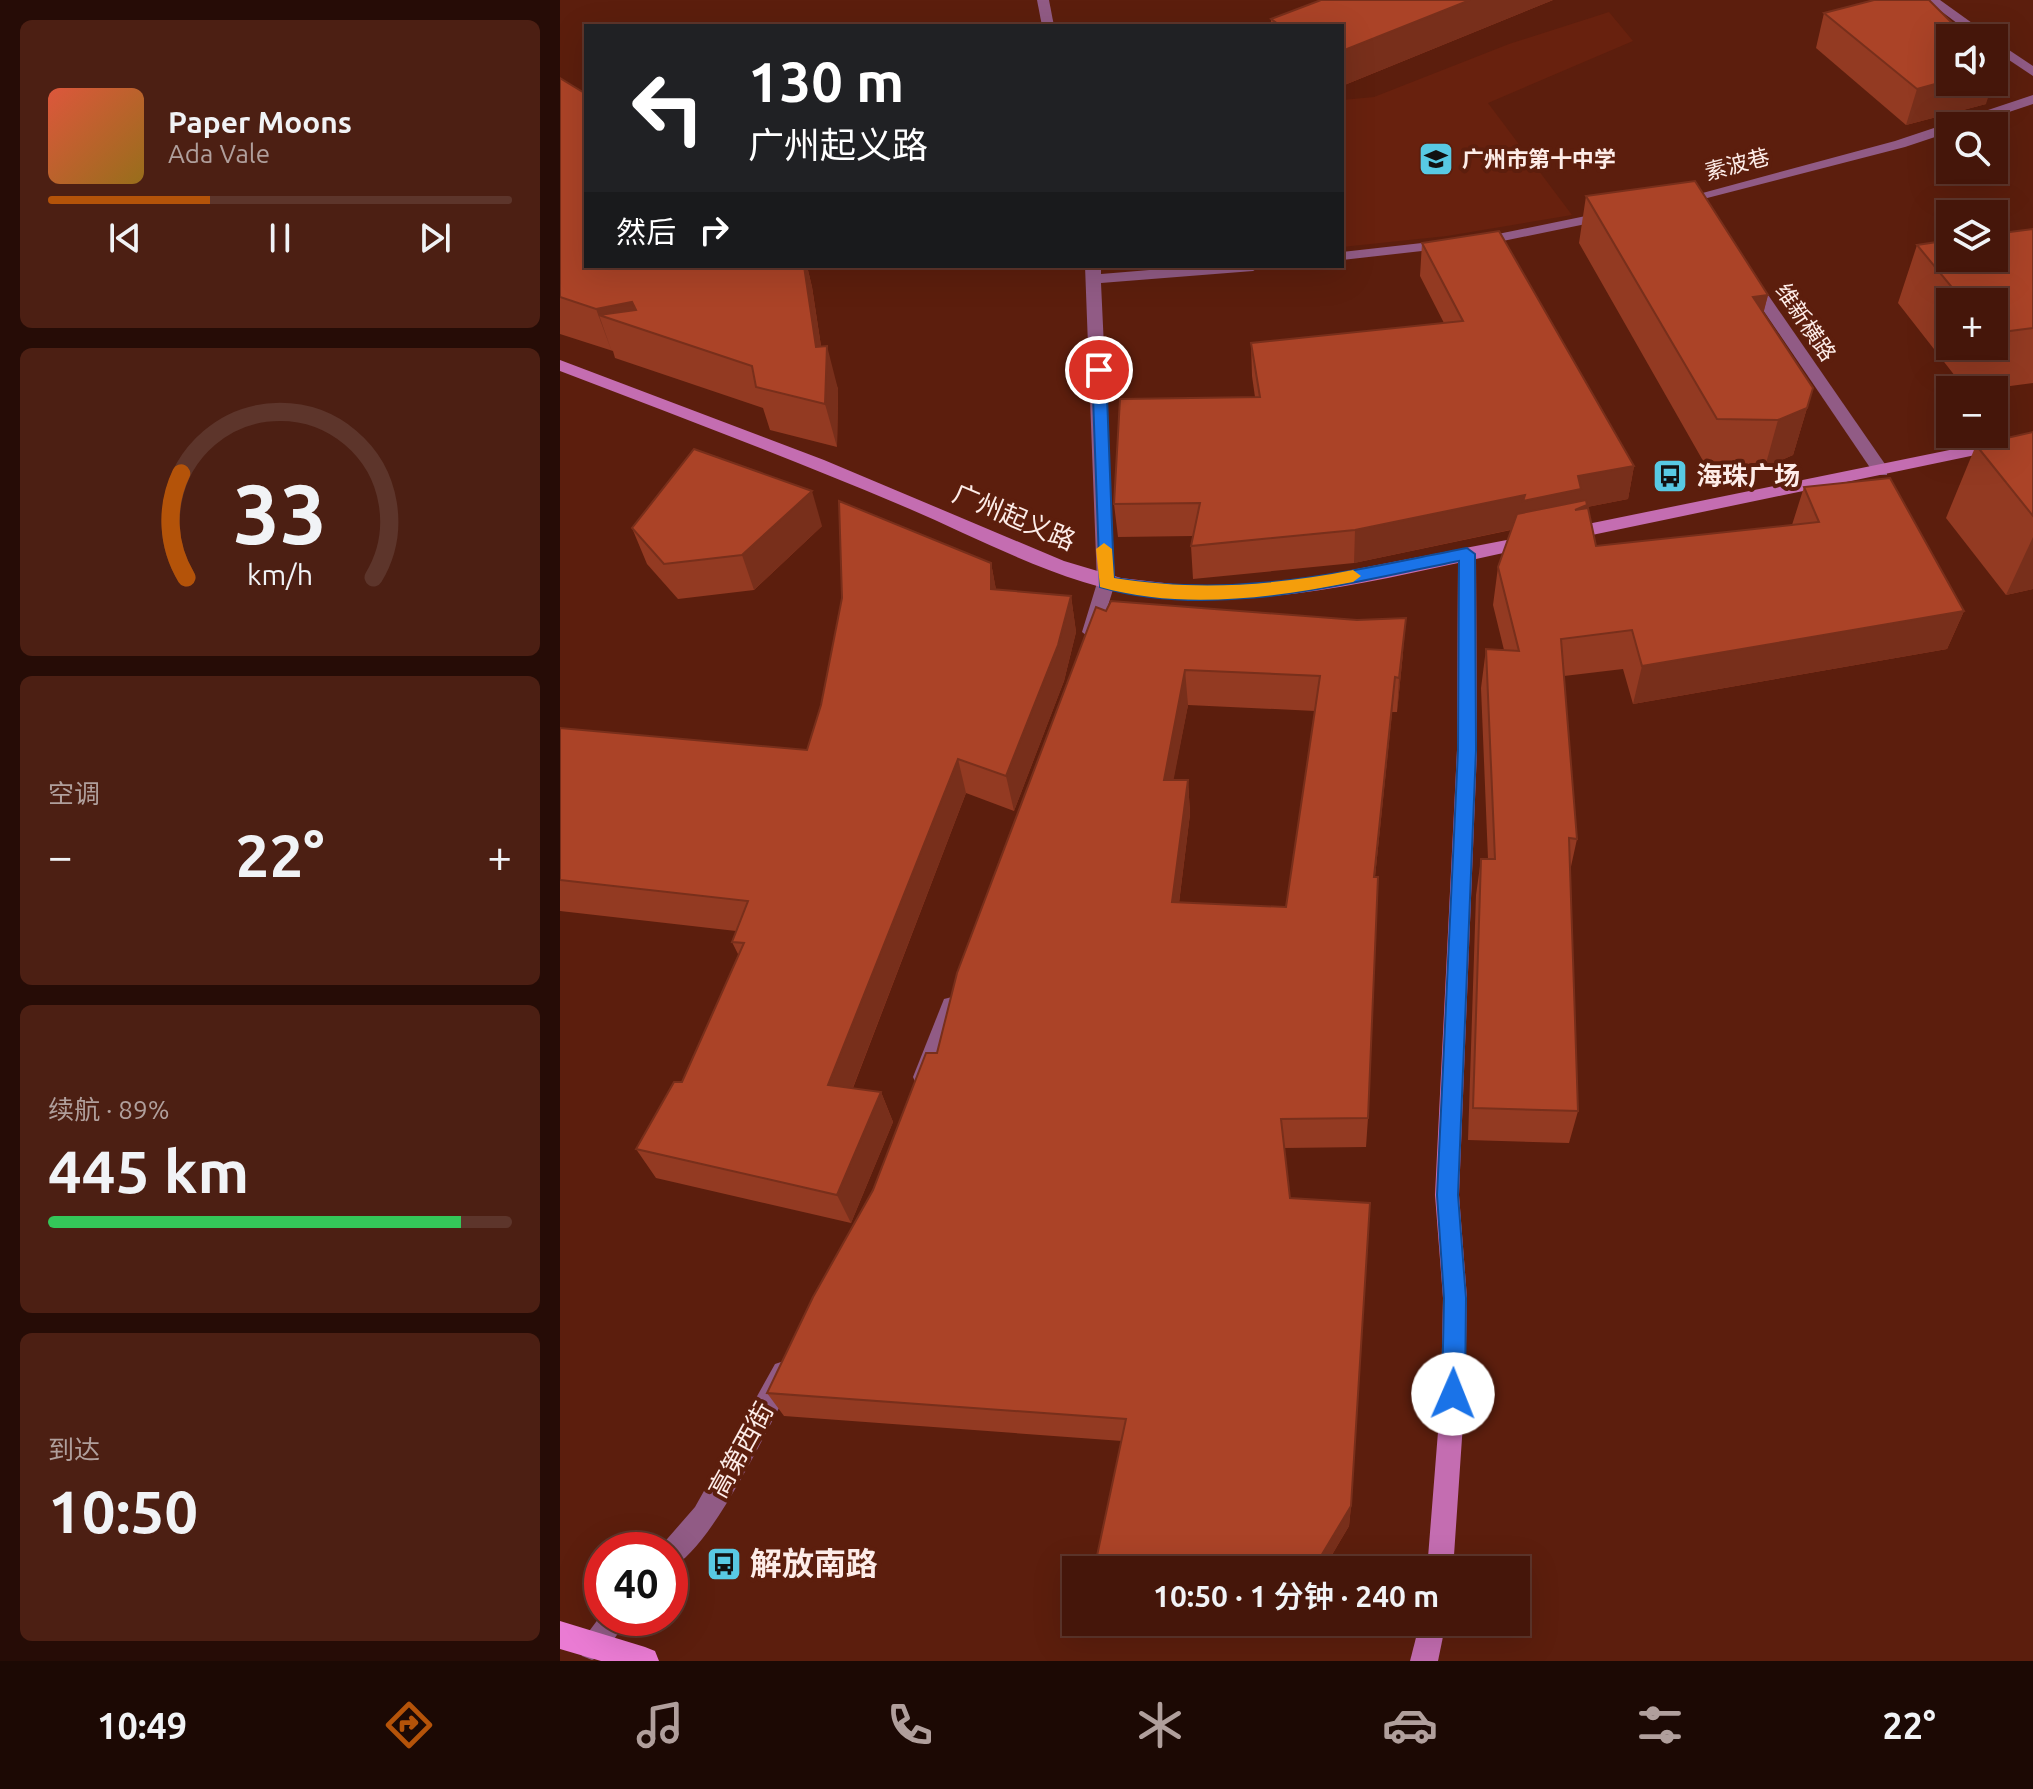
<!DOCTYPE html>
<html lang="zh">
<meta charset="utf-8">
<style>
body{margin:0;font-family:Ubuntu,"Noto Sans SC",sans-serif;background:#4c1f13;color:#f1f3f6;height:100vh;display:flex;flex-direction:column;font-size:30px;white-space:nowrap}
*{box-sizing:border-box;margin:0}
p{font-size:26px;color:#b09f9c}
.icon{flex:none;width:44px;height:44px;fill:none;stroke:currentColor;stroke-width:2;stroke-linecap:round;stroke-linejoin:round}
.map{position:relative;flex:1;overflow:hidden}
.details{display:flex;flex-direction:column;gap:20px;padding:20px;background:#260c06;width:560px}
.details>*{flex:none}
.banner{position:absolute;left:24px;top:24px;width:760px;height:244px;border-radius:0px;box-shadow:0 8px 32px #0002,0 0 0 2px #5d352b;background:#202124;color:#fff;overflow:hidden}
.tools{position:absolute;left:1376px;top:24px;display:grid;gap:16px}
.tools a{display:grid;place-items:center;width:72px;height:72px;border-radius:0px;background:#45160a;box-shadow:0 8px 32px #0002,0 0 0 2px #5d352b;font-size:40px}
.speed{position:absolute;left:24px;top:1532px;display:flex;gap:16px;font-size:40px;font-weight:700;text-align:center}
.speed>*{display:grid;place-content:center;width:104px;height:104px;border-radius:50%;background:#45160a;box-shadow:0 8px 32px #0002,0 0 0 2px #5d352b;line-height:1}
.speed .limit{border:12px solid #d22;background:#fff;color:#111}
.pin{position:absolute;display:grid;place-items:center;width:68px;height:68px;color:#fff;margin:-34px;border:4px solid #fff;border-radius:50%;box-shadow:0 2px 8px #0007}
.me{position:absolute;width:88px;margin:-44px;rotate:1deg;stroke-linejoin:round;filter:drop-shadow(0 0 6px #0008)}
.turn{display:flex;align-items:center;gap:28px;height:168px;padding:0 32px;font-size:36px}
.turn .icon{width:104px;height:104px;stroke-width:2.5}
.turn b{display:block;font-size:56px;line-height:68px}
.then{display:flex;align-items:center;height:76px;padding:0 32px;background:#0003;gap:16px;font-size:30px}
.big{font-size:60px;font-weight:600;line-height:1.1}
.details .tile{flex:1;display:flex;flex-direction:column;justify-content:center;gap:12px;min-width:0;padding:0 28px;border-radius:12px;background:#4c1f13}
.details .dial{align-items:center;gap:0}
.dial svg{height:208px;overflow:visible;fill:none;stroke:#5d352b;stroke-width:7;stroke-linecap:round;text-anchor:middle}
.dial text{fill:#f1f3f6;stroke:none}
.song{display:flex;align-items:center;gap:24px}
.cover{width:96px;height:96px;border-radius:12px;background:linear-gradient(135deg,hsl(10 70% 55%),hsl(40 70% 35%))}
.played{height:8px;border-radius:4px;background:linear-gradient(90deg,#b45309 35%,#5d352b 35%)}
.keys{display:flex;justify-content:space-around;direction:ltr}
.heat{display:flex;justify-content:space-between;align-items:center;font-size:44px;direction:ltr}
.charge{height:12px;border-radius:6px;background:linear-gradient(90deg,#34c759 89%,#5d352b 0)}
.trip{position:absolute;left:502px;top:1556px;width:468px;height:80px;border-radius:0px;background:#45160a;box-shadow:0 8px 32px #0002,0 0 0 2px #5d352b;font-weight:600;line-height:80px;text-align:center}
.dock{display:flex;height:128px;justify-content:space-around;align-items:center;background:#1c0904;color:#b09f9c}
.dock .icon{width:56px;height:56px}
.dock .active{color:#b45309}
.dock b{font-size:36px;color:#f1f3f6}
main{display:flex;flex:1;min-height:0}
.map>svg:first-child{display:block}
.built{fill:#68210e}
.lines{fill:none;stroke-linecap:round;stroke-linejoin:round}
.lane{fill:#915b85;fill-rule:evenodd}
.secondary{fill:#c46db1;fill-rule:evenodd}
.primary{fill:#ea7bd3;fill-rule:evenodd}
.wall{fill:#933a22;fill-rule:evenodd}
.shaded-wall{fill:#782f1b}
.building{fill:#ab4327;stroke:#782f1b;stroke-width:2;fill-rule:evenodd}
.route{fill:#1a73e8;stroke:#114b97;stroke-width:2}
.slow{fill:#f59e0b}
.labels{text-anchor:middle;stroke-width:8;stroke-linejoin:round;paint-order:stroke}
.far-poi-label{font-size:22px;font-weight:bold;fill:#fdece8;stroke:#5c1e0d;text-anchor:start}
.far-street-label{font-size:22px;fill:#fdece8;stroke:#5c1e0d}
.poi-label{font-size:26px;font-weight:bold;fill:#fdece8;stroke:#5c1e0d;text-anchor:start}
.street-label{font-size:26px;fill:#fdece8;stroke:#5c1e0d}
.near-poi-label{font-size:32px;font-weight:bold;fill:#fdece8;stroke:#5c1e0d;text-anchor:start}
</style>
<main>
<section class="details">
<div class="tile">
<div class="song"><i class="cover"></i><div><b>Paper Moons</b><p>Ada Vale</p></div></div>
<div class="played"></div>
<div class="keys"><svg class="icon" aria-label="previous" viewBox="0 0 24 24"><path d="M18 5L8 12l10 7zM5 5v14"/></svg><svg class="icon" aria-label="pause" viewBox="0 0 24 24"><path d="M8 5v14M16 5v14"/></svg><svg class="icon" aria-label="next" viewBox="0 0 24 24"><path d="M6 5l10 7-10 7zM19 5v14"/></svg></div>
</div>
<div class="tile dial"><svg viewBox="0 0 100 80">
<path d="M14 69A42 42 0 1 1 86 69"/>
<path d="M14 69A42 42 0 0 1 12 29" stroke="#b45309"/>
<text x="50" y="56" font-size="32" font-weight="700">33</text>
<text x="50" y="72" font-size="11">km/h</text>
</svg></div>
<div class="tile"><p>空调</p>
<div class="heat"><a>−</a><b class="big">22°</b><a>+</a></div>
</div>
<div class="tile"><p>续航 · 89%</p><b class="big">445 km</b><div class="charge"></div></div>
<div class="tile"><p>到达</p><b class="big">10:50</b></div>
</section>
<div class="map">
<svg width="1473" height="1661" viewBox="0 0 1473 1661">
<rect width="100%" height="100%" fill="#5c1e0d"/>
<polygon class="built" points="1049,12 1073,41 928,103 1012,215 887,236 782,247 782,100 814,97 949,44"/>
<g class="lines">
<g class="lane">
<polygon points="477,0 489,0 494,26 482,26"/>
<polygon points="1366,0 1380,0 1433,38 1417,38"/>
<polygon points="1434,40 1473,66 1473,76 1434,50"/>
<polygon points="1473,95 1473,104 1407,126 1390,126 1390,132 1345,147 1120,205 1113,201 1335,141"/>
<polygon points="1050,211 1055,212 1055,218 933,243 782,260 782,252 933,235"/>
<polygon points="525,266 541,266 541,274 638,266 701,266 693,271 541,283 555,583 540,632 531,639 522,632 537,583"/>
<polygon points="1190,274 1195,276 1327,467 1327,475 1315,475 1182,279"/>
<polygon points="392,997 400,999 403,1006 372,1084 364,1087 356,1084 353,1077 384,999"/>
<path d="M 224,1361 L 233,1364 L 236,1373 L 233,1382 C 209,1424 151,1551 110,1568 L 110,1550 L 99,1550 L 101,1546 L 135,1507 L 215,1364 Z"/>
<polygon points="42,1614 42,1618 69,1618 42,1656 32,1660 22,1656 18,1646"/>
</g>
<g class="secondary">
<path d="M 0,360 L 264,460 L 504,561 L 561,578 L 639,587 L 735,581 L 973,535 L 979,537 L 982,541 L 979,545 L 916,559 L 917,750 L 899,1195 L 907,1298 L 905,1394 L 893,1570 L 867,1570 L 881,1394 L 883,1298 L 875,1195 L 897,750 L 898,563 C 798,585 696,607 593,597 C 503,587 420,538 338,504 C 226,457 113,414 0,371 Z"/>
<polygon points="1473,433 1473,443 1008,540 999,534 1008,528"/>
<polygon points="860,1622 886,1622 878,1661 850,1661"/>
</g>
<polygon class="primary" points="0,1621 85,1647 95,1651 99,1661 41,1661 0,1649"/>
</g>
<g class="wall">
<polygon points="761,0 993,0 782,86 782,26 711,26 711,19"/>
<polygon points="1264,13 1426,104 1346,125 1256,48"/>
<polygon points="0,78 26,266 247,266 252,287 261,346 278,389 277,447 210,430 203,408 55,358 53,351 0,334"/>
<polygon points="1026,196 1208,295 1203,313 1253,388 1233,455 1205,467 1146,466 1019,243"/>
<path d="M 1473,229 L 1473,383 L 1420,390 L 1406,390 L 1338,303 L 1357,245 ZM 1390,302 L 1434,302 L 1434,346 L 1390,346 Z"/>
<polygon points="862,243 1074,466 1068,499 1027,507 1036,546 1232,525 1244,487 1404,611 1387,649 1073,704 1063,669 1004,676 1017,839 1010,871 1018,1111 1009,1143 908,1140 916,895 921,859 928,859 921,688 926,649 944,650 933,605 938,567 951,530 794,563 633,579 631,546 633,536 558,537 554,504 695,397 692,376 691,343 884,323 860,276"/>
<polygon points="1473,432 1473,589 1446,595 1386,518 1416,445"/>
<polygon points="262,526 194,590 118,599 87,564 72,528"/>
<polygon points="431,563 436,590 511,596 516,632 504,681 454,811 406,793 293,1088 321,1092 333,1122 291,1223 96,1178 76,1149 122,1082 179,956 172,942 176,931 0,911 0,728 247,750"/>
<path d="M 546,611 L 843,653 L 837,712 L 832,712 L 815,877 L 808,1118 L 806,1147 L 724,1148 L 730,1198 L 791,1506 L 789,1526 L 763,1570 L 534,1570 L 562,1441 L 224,1416 L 207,1393 L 313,1190 L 377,1053 ZM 628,705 L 755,711 L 726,907 L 619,903 L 630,814 L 628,780 L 613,780 Z"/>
</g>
<g class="shaded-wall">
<polygon points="910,0 993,0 782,86 782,51"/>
<polygon points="1438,68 1434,80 1434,69"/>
<polygon points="1390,80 1390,82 1433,82 1426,104 1346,125 1357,89"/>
<polygon points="244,266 247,266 252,287 266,379 267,346 278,389 277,447 265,404"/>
<polygon points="1208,295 1196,342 1193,297"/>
<polygon points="72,302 82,329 39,315 52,352 36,309"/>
<polygon points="1247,408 1233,455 1205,467 1218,420"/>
<polygon points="1074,466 1068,499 1027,507 1020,544 959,528 794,563 795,530 1018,476"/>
<polygon points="252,491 262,526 194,590 182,555"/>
<polygon points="1473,537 1473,589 1446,595"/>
<polygon points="431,563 438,600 431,589"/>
<polygon points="511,596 516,632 504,681 454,811 446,776"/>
<polygon points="1404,611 1387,649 1073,704 1082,666"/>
<polygon points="846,618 843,653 837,712 839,678"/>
<polygon points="625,670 628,705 607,814 604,780"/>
<polygon points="835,677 832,712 811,910 814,877"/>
<polygon points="398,759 406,793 282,1116 268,1085"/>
<polygon points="628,780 630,814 615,935 612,902"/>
<polygon points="321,1092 333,1122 291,1223 277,1195"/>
<polygon points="791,1506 789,1526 763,1570 747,1570"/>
<polygon points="624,1622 674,1622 627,1636"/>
</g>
<g class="building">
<polygon points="761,0 910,0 782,51 782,26 721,26 711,19"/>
<polygon points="1314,0 1369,0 1407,38 1390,38 1390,80 1357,89 1264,13"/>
<polygon points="0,78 26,94 26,266 244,266 256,347 267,346 265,404 196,387 192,366 39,315 76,310 72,302 36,309 0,297"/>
<polygon points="1135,181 1208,295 1193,297 1253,388 1247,408 1218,420 1157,419 1026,196"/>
<polygon points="1473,229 1473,328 1434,333 1434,302 1404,302 1357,245 1390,240 1390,258 1434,258 1434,234"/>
<polygon points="939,231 1074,466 1018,476 1021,489 963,501 965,495 795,530 631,546 640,503 554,504 560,399 700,397 691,343 903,321 862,243"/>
<polygon points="1473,432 1473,516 1416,445"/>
<polygon points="134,449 252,491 182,555 104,564 72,528"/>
<polygon points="1330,478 1404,611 1082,666 1072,630 1001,639 1017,839 1009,838 1018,1111 913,1108 921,859 935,859 926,649 959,651 938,567 957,514 1026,500 1027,505 1015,510 1028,508 1036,546 1259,522 1244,487"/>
<polygon points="279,501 431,563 431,589 511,596 498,645 446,776 398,759 268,1085 321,1092 277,1195 76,1149 114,1082 122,1082 184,943 172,942 188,901 0,880 0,728 247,750 261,705 282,598"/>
<path d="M 551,601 L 797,620 L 846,618 L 839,678 L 835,677 L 814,877 L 818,877 L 808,1118 L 721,1119 L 730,1198 L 810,1203 L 791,1506 L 755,1566 L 747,1570 L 534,1570 L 566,1419 L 207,1393 L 253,1297 L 313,1190 L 366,1053 L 377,1053 L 397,973 L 536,607 L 546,611 ZM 625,670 L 760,676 L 726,907 L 612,902 L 628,780 L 604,780 Z"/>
</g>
<path class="route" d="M 539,366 L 546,370 L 554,578 C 682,599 782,572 907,548 L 915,554 L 916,750 L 898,1195 L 906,1298 L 905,1394 L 901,1402 L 893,1405 L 885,1402 L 882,1394 L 884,1298 L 877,1195 L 898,750 L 899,561 C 786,583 655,620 540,587 L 532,370 Z"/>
<path class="slow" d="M 544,543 L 552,549 L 554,578 C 635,591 712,586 793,570 L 801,576 L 793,582 C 712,598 621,610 540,587 L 536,549 Z"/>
<defs>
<g id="school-square" transform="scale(1.8)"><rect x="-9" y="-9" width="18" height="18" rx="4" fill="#58c9e3" stroke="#5c1e0d"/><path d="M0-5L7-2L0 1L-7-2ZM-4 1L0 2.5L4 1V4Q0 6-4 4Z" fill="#111"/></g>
<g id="bus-square" transform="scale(1.8)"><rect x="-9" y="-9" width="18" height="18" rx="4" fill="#58c9e3" stroke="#5c1e0d"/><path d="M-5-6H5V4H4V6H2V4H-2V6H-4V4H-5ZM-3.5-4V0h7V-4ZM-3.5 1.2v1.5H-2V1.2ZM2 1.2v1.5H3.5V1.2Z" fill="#111"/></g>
</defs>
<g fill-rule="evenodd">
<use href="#school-square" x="876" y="159"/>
<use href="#bus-square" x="1110" y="476"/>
<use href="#bus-square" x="164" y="1564"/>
</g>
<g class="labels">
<g class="far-poi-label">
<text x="902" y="167">广州市第十中学</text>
</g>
<g class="far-street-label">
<text transform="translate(1177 164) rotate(-15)" y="8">素波巷</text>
<text transform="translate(1246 322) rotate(56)" y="8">维新横路</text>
</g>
<g class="poi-label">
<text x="1136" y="485">海珠广场</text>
</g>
<g class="street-label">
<text transform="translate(454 517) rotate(23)" y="9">广州起义路</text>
<text transform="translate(181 1450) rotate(-61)" y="9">高第西街</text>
</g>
<g class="near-poi-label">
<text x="190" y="1575">解放南路</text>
</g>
</g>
</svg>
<div class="tools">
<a><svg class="icon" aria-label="sound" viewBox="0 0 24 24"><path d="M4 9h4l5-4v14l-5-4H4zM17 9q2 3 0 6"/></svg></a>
<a><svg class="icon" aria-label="search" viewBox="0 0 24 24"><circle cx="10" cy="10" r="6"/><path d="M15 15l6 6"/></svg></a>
<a><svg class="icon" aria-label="layers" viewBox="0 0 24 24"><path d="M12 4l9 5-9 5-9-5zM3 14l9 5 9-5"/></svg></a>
<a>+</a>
<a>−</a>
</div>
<div class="speed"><div class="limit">40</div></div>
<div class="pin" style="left:539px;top:370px;background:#d93025"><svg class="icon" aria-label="arrive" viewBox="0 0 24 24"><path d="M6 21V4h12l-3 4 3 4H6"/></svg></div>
<svg class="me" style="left:893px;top:1394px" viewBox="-20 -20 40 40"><circle r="19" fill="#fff"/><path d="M0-13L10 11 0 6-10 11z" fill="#1a73e8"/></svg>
<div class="trip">10:50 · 1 分钟 · 240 m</div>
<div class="banner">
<div class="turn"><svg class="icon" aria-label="left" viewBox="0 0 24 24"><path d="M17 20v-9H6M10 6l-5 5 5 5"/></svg><div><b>130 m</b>广州起义路</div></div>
<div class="then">然后<svg class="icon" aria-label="right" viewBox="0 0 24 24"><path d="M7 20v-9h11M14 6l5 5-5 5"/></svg></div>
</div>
</div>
</main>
<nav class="dock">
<b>10:49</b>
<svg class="icon active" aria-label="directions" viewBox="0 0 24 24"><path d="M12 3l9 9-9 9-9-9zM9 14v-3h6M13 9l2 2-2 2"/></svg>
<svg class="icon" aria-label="music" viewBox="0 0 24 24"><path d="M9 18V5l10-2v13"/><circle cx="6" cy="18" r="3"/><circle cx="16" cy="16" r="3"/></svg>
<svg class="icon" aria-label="phone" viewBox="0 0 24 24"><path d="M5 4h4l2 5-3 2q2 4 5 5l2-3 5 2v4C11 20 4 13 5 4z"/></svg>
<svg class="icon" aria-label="climate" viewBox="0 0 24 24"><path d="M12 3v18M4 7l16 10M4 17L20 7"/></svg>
<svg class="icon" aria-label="car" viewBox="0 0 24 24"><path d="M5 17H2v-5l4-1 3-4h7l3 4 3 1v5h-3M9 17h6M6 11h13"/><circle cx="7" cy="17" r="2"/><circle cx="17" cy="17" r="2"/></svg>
<svg class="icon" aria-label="filters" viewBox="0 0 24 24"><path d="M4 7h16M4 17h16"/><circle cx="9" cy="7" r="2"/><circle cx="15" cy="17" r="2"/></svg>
<b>22°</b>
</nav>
